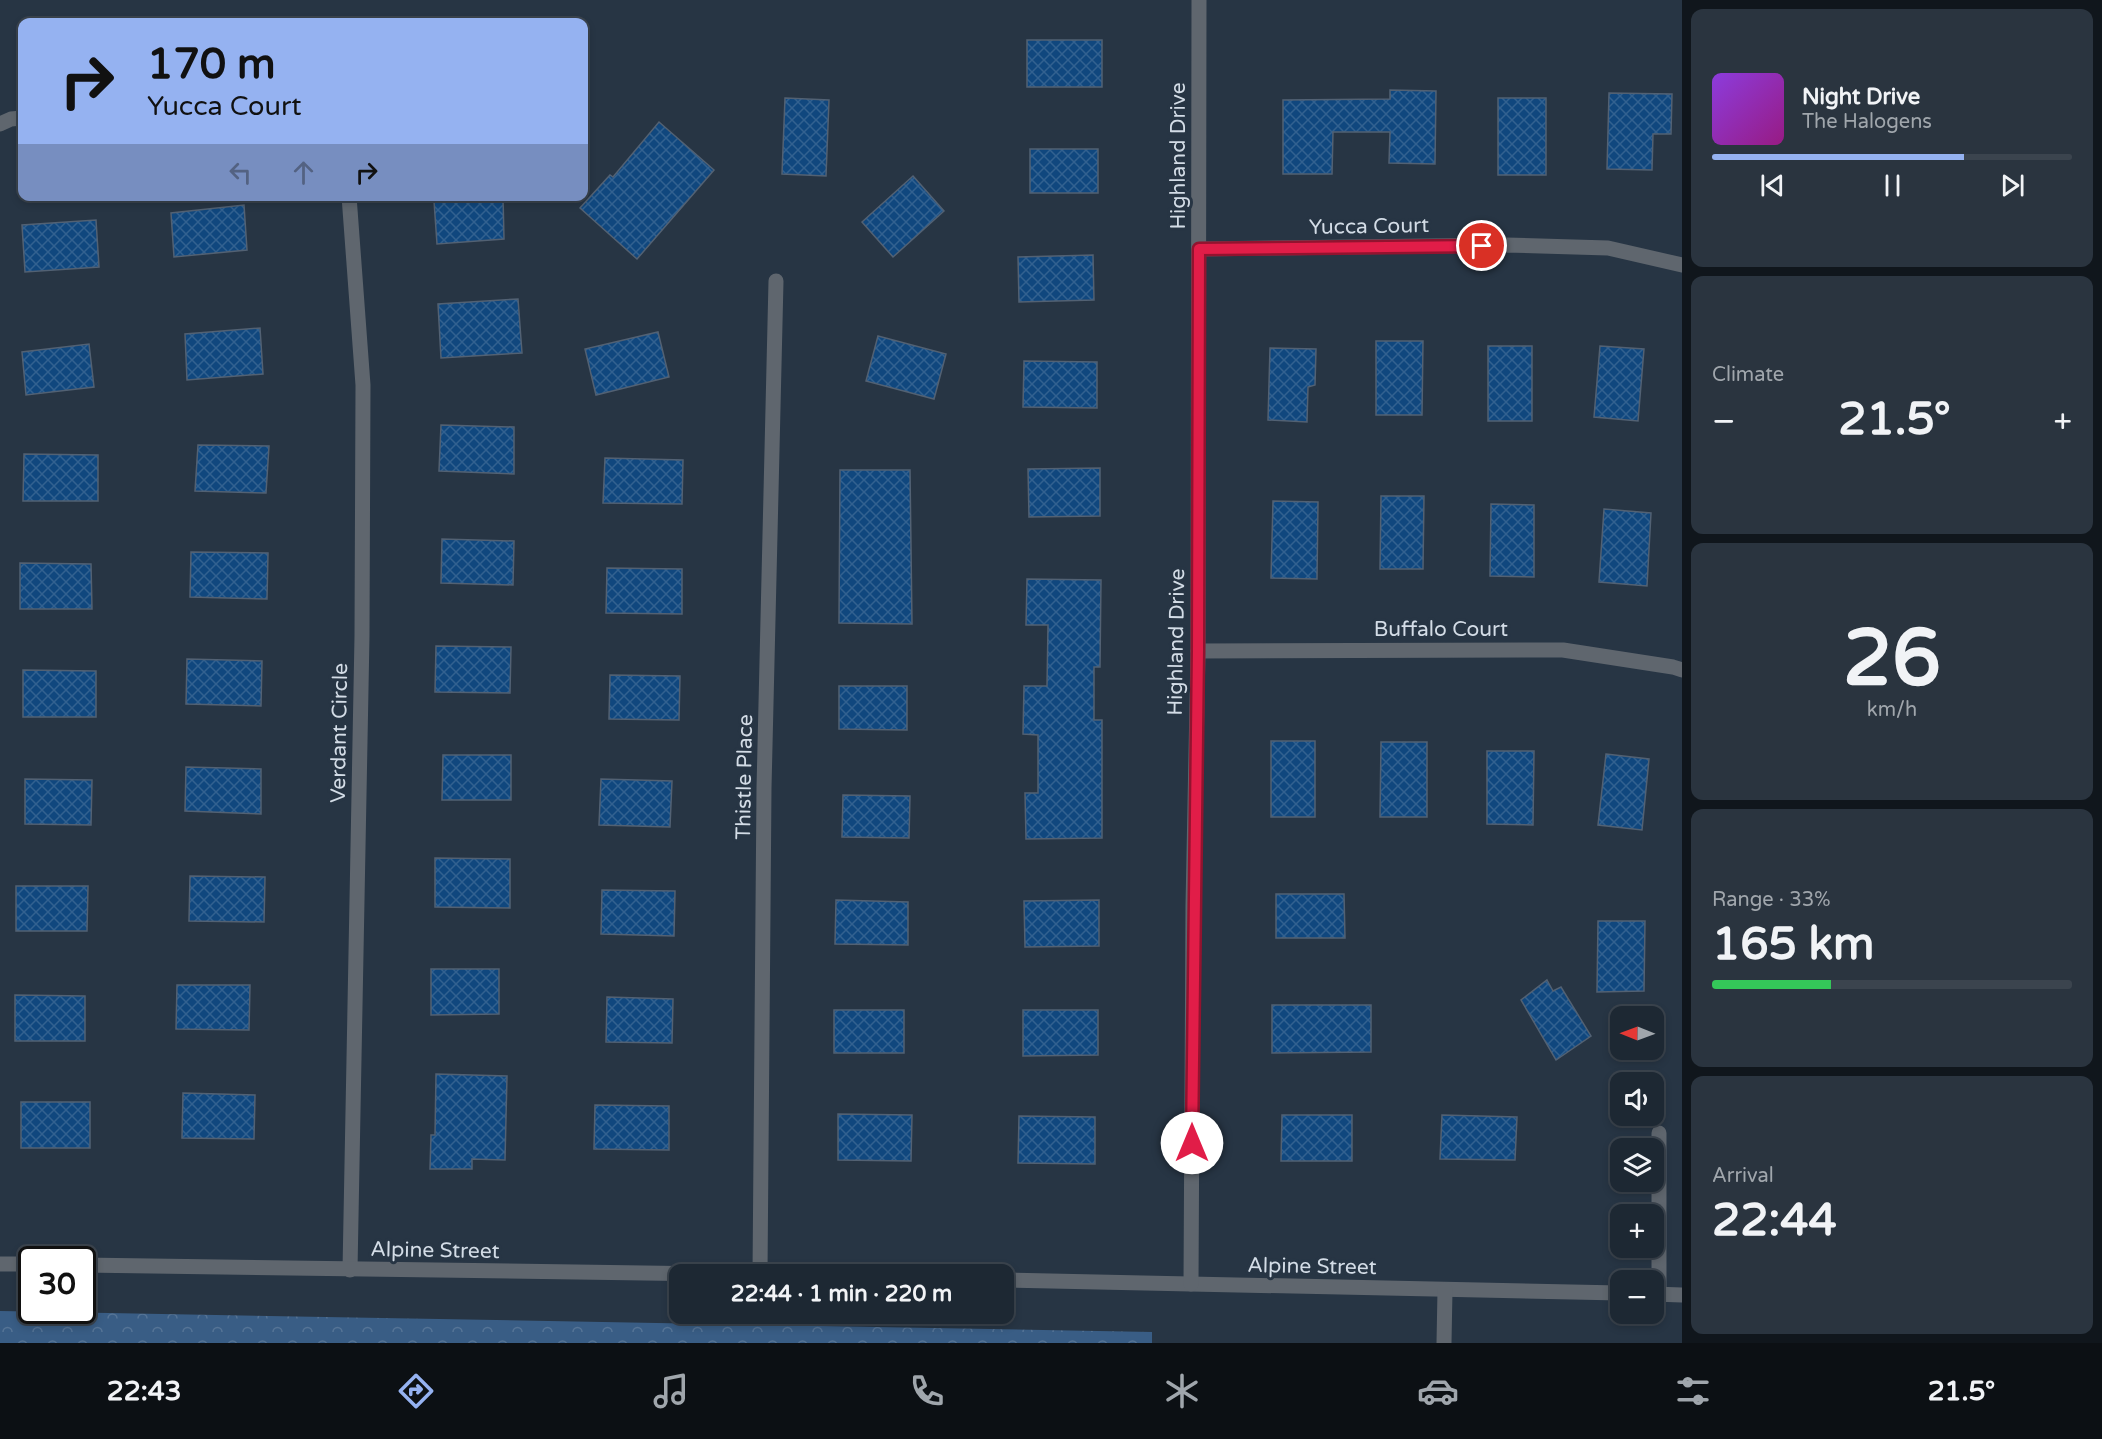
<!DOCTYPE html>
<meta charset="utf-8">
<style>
body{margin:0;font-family:"Varela Round",sans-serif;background:#2a343f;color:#f1f3f6;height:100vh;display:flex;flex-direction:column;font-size:22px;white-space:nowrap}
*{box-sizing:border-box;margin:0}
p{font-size:20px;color:#a0a6ac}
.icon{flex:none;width:33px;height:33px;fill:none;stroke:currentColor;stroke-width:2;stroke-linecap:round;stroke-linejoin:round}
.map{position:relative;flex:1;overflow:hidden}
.details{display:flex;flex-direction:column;gap:9px;padding:9px;background:#10161c;width:420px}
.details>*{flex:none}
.hud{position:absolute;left:18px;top:18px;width:570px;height:183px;border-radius:12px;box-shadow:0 3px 9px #0003,0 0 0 2px #3b444e;background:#95b2f1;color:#111;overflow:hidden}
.needle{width:39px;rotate:271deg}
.buttons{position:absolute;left:1610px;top:1006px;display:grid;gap:12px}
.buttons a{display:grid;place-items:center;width:54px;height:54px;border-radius:12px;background:#1d2833;box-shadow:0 3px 9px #0003,0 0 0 2px #3b444e;font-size:30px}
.speed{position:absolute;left:18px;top:1246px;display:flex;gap:12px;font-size:30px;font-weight:700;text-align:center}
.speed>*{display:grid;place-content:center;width:78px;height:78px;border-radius:50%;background:#1d2833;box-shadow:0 3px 9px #0003,0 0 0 2px #3b444e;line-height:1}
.speed .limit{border:3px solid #111;border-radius:9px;background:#fff;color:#111}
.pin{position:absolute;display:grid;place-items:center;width:51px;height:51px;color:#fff;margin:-26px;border:3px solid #fff;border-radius:50%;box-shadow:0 2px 6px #0007}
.me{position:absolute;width:66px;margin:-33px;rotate:0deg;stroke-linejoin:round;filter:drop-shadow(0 0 4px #0008)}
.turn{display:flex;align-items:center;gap:21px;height:126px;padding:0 30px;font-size:27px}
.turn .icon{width:78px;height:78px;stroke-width:2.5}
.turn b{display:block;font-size:42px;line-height:51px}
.lanes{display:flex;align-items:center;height:57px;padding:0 30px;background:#0003;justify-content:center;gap:30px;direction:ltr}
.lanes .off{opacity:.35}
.big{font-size:45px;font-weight:800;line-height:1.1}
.details .card{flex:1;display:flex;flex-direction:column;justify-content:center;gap:9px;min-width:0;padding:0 21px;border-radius:12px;background:#2a343f}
.details .dial{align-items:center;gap:0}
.dial b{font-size:78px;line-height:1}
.song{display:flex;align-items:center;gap:18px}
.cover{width:72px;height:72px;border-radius:9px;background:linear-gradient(135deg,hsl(270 70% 55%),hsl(310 70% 35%))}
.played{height:6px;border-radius:3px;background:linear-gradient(90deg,#95b2f1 70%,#3b444e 70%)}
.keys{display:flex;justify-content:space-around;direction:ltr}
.heat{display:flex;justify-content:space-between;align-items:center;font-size:33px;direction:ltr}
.charge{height:9px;border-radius:4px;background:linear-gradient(90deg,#34c759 33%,#3b444e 0)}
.trip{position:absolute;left:669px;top:1264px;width:345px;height:60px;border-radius:12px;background:#1d2833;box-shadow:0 3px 9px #0003,0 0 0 2px #3b444e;font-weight:800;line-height:60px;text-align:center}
.tab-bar{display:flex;height:96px;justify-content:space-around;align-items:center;background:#0c1014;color:#a0a6ac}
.tab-bar .icon{width:42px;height:42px}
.tab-bar .current{color:#95b2f1}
.tab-bar b{font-size:27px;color:#f1f3f6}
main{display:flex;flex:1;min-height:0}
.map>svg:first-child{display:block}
.park{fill:url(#park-crowns)}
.building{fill:url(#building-cross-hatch);stroke:#526173;stroke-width:1.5}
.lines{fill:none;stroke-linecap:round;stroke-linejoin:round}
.minor{stroke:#5f666e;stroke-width:15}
.route-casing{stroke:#92132f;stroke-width:15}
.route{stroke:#e11d48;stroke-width:10}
.labels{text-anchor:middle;stroke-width:6;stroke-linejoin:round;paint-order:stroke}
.street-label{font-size:21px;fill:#d3dce6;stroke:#273544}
</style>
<main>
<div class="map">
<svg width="1682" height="1343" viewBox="0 0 1682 1343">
<defs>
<pattern id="park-crowns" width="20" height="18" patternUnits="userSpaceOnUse" patternTransform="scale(1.5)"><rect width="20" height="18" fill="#395d85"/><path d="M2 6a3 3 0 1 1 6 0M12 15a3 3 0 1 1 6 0" fill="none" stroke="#557496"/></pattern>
<pattern id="building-cross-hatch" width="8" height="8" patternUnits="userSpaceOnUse" patternTransform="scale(1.5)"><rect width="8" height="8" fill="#10477e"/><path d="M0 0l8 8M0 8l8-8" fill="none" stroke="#326190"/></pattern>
</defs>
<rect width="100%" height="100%" fill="#273544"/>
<polygon class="park" points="0,1311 1152,1332 1152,1343 0,1343"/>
<g class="building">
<rect x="1027" y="40" width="75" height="47"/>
<polygon points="1390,90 1436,91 1435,164 1389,163 1390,132 1333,132 1332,174 1283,174 1283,100 1390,99"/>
<polygon points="1609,93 1672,94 1671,134 1653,134 1652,170 1607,169"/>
<polygon points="785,98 829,100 826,176 782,174"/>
<rect x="1498" y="98" width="48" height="77"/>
<polygon points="659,122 714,170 637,259 580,208 610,175 613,177"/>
<rect x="1030" y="149" width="68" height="44"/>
<polygon points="913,176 944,211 893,257 862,222"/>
<polygon points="491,196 503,196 504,239 437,244 434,201"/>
<polygon points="244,205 247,250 174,257 171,213"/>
<polygon points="96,220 99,267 25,272 22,225"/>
<polygon points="1093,255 1094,300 1019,302 1018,257"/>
<polygon points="518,299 522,353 441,358 438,304"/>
<polygon points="260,328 263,374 187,380 185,334"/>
<polygon points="658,332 669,377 596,395 585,349"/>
<polygon points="878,336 946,354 934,399 866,381"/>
<polygon points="1376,341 1423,341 1422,415 1376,415"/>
<polygon points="89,344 94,387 26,395 22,352"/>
<rect x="1488" y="346" width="44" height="75"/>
<polygon points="1600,346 1644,349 1638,421 1594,417"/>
<polygon points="1270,348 1316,349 1315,385 1308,387 1307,422 1268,420"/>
<polygon points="1024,361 1097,362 1097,408 1023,407"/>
<polygon points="441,425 514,427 514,474 439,471"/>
<polygon points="198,445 269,446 266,493 195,491"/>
<polygon points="24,454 98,455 98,501 23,501"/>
<polygon points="605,458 683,460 682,504 603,503"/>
<polygon points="1100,468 1100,516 1029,517 1028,469"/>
<polygon points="840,470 910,470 912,624 839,623"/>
<polygon points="1381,496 1424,496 1423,569 1380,569"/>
<polygon points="1273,501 1318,502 1317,579 1271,578"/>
<polygon points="1491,504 1534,505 1534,577 1490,576"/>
<polygon points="1604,509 1651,513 1647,586 1599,582"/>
<polygon points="442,539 514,541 513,585 441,583"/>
<polygon points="191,552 268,553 267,599 190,597"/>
<polygon points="20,563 91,564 92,609 20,609"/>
<polygon points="607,568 682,569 682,614 606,613"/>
<polygon points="1027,579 1101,580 1100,667 1094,667 1094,720 1102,720 1102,838 1026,839 1025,793 1038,793 1038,735 1023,734 1024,686 1047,686 1048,625 1026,625"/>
<polygon points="436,646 511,647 510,693 435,692"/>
<polygon points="187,659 262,661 261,706 186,704"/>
<polygon points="23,670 96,671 96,717 23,717"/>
<polygon points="610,675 680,676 679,720 609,719"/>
<polygon points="839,686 907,686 907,730 839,729"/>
<rect x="1271" y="741" width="44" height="76"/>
<polygon points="1381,742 1427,742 1427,817 1380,817"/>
<polygon points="1487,751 1534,751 1533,825 1487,824"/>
<polygon points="1606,754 1649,759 1642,830 1598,825"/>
<polygon points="443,755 511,755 511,800 442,800"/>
<polygon points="186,767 261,769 261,814 185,811"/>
<polygon points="25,779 92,780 91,825 25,824"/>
<polygon points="601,779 672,781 670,827 599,825"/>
<polygon points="843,795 910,796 909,838 842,837"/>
<polygon points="435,858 510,859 510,908 435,907"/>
<polygon points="190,876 265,877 264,922 189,921"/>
<polygon points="16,886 88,886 87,931 16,931"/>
<polygon points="602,890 675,891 674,936 601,934"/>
<polygon points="1276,894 1344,894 1345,938 1276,938"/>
<polygon points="836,900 908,902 908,945 835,944"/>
<polygon points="1099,900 1099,946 1025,947 1024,901"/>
<polygon points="1598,921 1645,921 1644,991 1597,992"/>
<polygon points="431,969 499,969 499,1014 431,1015"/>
<polygon points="1547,980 1553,991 1561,987 1591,1036 1556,1060 1521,1000"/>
<polygon points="177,985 250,985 249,1030 176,1029"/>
<polygon points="15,995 85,996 85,1041 15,1041"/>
<polygon points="607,997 673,999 672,1043 606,1042"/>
<polygon points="1272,1005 1371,1005 1371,1052 1272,1053"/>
<rect x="834" y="1010" width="70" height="43"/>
<polygon points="1023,1010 1098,1010 1098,1055 1023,1056"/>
<polygon points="436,1074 507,1076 505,1160 472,1159 472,1169 430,1169 431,1135 435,1135"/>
<polygon points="183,1093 255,1095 254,1139 182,1138"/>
<rect x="21" y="1102" width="69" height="46"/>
<polygon points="595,1105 669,1106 669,1150 594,1149"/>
<polygon points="838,1114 912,1115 911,1161 838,1160"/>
<polygon points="1282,1115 1352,1115 1352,1161 1281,1161"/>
<polygon points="1442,1115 1517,1117 1515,1160 1440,1159"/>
<polygon points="1019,1116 1095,1117 1095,1164 1018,1163"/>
</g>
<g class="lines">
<g class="minor">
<polyline points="0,124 11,119 22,118"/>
<polyline points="349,196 363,385 362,636 350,1270"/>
<polyline points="1199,249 1506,245 1608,248 1682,265"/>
<polyline points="1198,651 1563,650 1673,667 1682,670"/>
<polyline points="1659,1133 1659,1294"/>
<polyline points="0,1264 32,1264"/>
<polyline points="82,1265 786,1275"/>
<polyline points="760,1274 764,788 776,281"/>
<polyline points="1004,1280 1620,1293"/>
<polyline points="1191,1284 1193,906 1198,651 1199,0"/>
<polyline points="1653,1294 1682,1295"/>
<polyline points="1444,1343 1445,1290"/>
</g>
</g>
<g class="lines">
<g class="route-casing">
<polyline id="route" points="1192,1143 1198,651 1199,249 1482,246"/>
</g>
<use href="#route" class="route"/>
</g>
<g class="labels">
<g class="street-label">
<text transform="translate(1178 156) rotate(-90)" y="7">Highland Drive</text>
<text transform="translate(1369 226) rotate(-1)" y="7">Yucca Court</text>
<text x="1441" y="636">Buffalo Court</text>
<text transform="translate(1176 642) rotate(-89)" y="7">Highland Drive</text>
<text transform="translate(339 733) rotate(-89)" y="7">Verdant Circle</text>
<text transform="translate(744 777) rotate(-89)" y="7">Thistle Place</text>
<text transform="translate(435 1250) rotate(1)" y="7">Alpine Street</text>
<text transform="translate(1312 1266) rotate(1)" y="7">Alpine Street</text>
</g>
</g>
</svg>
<div class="buttons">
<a><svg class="needle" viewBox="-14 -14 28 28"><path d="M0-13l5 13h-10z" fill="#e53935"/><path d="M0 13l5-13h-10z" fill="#a0a6ac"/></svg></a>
<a><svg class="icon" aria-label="sound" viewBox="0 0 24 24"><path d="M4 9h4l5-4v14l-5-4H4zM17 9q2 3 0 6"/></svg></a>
<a><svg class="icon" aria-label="layers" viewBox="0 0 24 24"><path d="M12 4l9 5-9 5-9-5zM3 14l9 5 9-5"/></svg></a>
<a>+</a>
<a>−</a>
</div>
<div class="speed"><div class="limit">30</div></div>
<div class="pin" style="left:1482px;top:246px;background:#d93025"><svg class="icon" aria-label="arrive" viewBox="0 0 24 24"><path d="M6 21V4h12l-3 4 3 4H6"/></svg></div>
<svg class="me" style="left:1192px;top:1143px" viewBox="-20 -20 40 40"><circle r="19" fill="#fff"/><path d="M0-13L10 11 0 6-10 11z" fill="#e11d48"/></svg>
<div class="trip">22:44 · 1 min · 220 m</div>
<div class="hud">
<div class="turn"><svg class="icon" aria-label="right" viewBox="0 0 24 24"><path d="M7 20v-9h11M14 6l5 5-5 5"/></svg><div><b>170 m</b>Yucca Court</div></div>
<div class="lanes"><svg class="icon off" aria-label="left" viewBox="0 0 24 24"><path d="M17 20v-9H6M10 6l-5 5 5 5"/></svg><svg class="icon off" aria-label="ahead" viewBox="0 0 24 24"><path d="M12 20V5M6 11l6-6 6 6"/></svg><svg class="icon" aria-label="right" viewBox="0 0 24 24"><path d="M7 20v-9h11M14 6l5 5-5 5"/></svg></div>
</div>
</div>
<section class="details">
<div class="card">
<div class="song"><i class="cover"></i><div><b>Night Drive</b><p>The Halogens</p></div></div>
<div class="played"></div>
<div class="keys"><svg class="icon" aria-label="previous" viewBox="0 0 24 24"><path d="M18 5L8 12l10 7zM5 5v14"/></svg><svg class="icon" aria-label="pause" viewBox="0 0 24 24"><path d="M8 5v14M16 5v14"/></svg><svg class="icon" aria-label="next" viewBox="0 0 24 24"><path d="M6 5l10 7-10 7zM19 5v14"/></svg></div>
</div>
<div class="card"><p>Climate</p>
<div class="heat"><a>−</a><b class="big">21.5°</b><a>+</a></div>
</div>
<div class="card dial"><b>26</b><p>km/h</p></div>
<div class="card"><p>Range · 33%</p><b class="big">165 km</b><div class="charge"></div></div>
<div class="card"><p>Arrival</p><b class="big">22:44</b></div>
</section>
</main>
<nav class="tab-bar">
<b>22:43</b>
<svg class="icon current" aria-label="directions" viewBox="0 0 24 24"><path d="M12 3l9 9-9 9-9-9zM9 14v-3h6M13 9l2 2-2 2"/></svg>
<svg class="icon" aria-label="music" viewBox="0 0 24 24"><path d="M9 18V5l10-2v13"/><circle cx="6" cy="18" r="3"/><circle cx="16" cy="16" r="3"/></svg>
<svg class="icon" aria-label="phone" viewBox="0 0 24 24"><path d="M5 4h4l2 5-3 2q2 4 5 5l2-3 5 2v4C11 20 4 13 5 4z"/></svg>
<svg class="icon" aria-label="climate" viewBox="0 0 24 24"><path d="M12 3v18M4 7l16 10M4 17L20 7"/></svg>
<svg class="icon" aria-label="car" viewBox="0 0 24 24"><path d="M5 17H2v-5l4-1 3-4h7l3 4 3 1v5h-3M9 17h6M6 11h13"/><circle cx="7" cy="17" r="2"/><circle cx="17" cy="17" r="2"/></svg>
<svg class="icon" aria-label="filters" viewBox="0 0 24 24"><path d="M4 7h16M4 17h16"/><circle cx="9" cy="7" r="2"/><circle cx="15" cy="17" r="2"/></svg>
<b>21.5°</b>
</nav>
